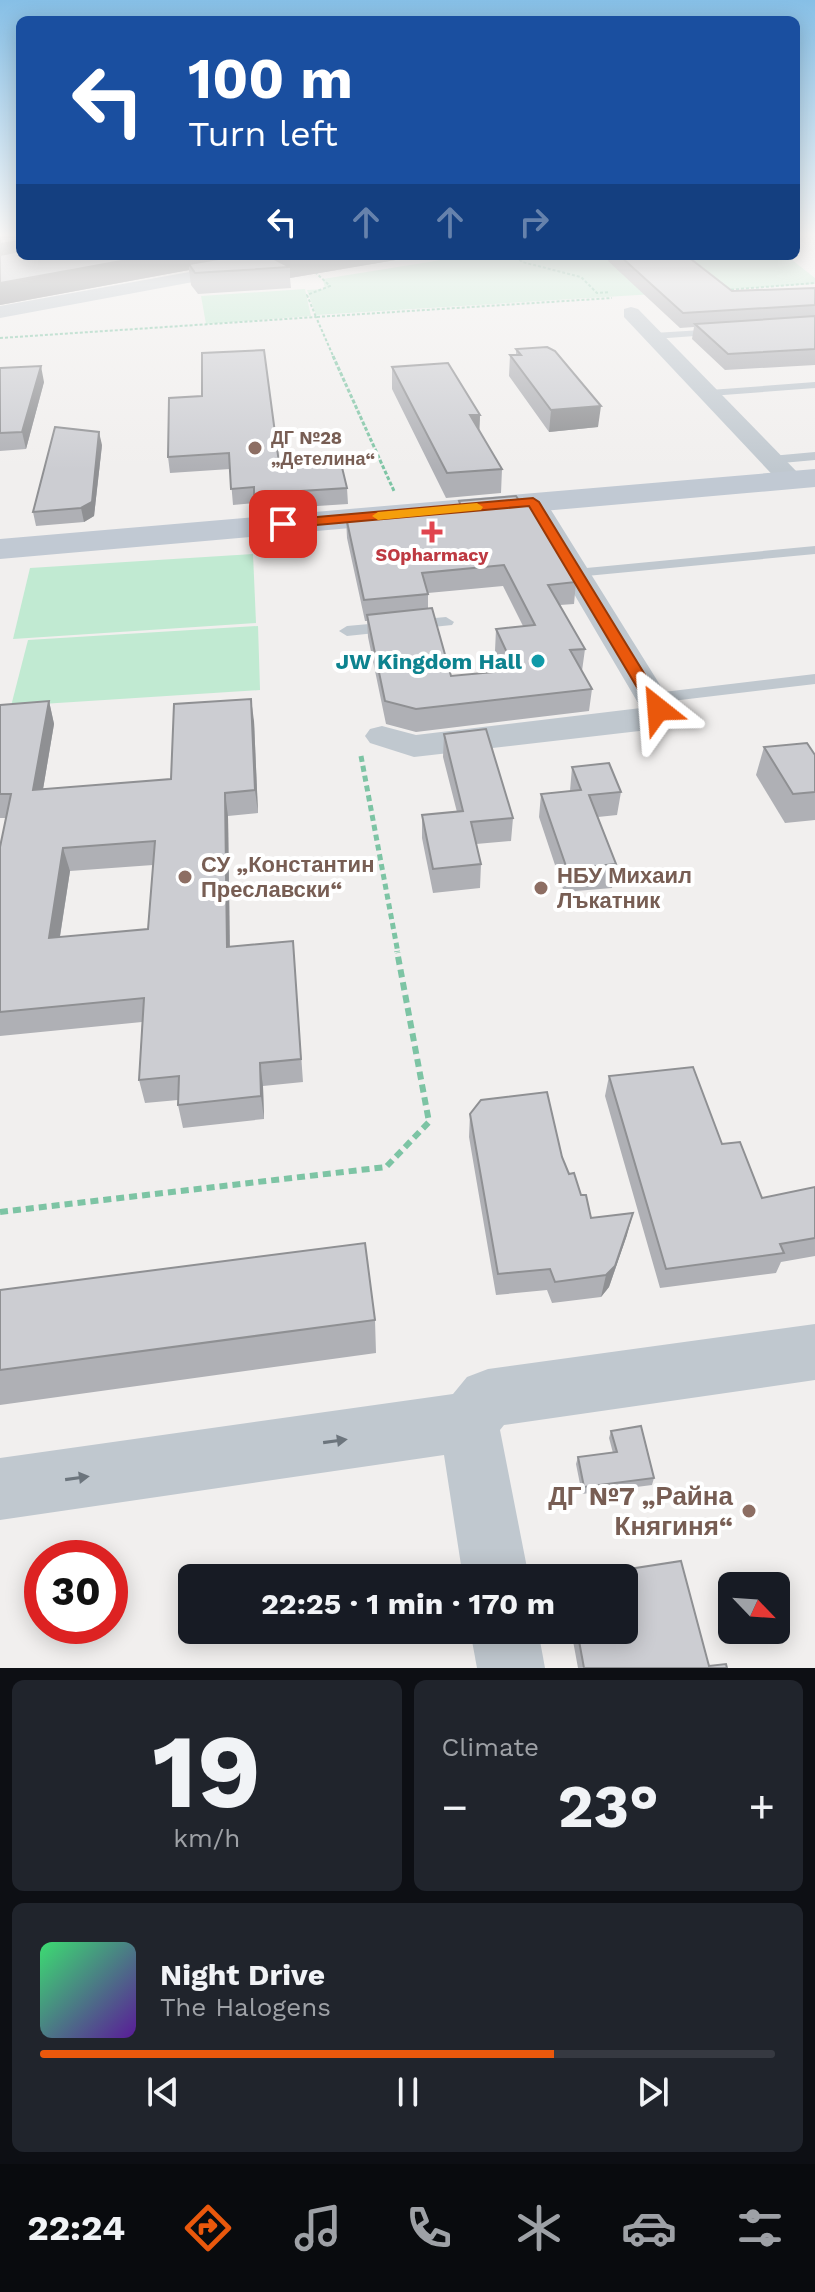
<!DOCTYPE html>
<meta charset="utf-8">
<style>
body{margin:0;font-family:"Work Sans",sans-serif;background:#20242c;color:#f1f3f6;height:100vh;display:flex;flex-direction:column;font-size:30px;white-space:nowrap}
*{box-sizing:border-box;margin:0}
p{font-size:26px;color:#9ea1a6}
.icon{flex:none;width:44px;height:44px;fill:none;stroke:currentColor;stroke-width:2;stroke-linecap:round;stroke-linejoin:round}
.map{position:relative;height:1668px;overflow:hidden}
.sheet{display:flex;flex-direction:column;gap:12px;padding:12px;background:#0d0f14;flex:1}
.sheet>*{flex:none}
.hud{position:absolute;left:16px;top:16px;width:784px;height:244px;border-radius:12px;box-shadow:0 4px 20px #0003;background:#1a4fa0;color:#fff;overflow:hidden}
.needle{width:52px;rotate:115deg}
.controls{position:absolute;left:718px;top:1572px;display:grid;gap:16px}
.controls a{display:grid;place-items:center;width:72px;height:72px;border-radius:12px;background:#171b24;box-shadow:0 4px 20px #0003;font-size:40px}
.speed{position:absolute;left:24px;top:1540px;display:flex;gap:16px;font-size:40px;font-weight:700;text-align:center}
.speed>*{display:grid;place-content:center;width:104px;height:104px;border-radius:50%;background:#171b24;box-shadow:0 4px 20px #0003;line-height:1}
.speed .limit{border:12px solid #d22;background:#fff;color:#111}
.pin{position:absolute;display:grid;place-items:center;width:68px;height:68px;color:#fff;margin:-34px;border-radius:16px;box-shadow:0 4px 12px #0006}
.me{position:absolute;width:88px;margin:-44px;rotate:332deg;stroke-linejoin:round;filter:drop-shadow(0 0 6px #0008)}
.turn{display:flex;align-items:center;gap:28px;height:168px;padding:0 40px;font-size:36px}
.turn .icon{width:104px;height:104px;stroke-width:2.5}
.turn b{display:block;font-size:56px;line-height:68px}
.lanes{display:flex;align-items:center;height:76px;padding:0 40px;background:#0003;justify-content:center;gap:40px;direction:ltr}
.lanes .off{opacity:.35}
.big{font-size:60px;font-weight:700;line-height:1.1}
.sheet .card{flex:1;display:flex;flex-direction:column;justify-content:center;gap:12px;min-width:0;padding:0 28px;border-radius:12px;background:#20242c}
.sheet .dial{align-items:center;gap:0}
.dial b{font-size:104px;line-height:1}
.song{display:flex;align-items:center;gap:24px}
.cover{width:96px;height:96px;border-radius:12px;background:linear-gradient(135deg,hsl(140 70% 55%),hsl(270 70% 35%))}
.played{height:8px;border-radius:4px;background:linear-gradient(90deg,#ea580c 70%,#363941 70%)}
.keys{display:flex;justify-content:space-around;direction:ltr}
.heat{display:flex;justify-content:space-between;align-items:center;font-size:44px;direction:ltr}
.sheet .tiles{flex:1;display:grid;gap:12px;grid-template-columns:1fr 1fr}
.card:last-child{grid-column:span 2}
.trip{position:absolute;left:178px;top:1564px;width:460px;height:80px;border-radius:12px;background:#171b24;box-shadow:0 4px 20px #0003;font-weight:700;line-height:80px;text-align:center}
.tab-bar{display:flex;height:128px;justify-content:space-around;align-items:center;background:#090b0e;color:#9ea1a6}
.tab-bar .icon{width:56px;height:56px}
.tab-bar .active{color:#ea580c}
.tab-bar b{font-size:36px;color:#f1f3f6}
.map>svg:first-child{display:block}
.green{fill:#c1ead2}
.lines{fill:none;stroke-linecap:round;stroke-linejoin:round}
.path-far3{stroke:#7dc4a4;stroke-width:2;stroke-dasharray:3 2;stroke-linecap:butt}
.path-far2{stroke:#7dc4a4;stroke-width:3;stroke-dasharray:4 2;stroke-linecap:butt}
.path-far1{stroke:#7dc4a4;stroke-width:5;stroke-dasharray:6 4;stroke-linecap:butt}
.path{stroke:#7dc4a4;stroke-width:6;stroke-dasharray:8 5;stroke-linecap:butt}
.lane{fill:#c0c8cf;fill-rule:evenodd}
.street{fill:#c0c8cf;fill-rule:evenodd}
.secondary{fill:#c1c9d3;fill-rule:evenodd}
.wall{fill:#afb0b5;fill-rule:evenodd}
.shaded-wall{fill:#8f9093}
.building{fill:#cccdd2;stroke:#8f9093;stroke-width:2;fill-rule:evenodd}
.oneway{fill:#6c757d}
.route{fill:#ea580c;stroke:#983908;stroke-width:2}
.slow{fill:#f59e0b}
.education-dot{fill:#8d6e63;stroke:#fff;stroke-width:3}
.health-dot{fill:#e0444e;stroke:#fff;stroke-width:3}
.culture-dot{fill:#0f9aa8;stroke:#fff;stroke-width:3}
.labels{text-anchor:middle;stroke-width:8;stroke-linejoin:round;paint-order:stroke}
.far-education-label{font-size:18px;font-weight:bold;fill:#785e54;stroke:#fff;text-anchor:start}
.far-health-label{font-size:18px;font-weight:bold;fill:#be3a42;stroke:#fff}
.culture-label{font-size:22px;font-weight:bold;fill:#0d838f;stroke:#fff;text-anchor:end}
.education-label{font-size:22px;font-weight:bold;fill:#785e54;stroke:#fff;text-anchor:start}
.near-education-label{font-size:26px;font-weight:bold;fill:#785e54;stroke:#fff;text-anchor:end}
</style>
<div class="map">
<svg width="815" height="1668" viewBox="0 0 815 1668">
<rect width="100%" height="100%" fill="#f1efee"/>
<g class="green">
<polygon points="466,256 787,256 815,278 815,284 316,315 307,290 325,289 323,279"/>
<polygon points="305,289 311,316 206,324 201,296"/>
<polygon points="253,554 256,623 13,639 30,568"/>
<polygon points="258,626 260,690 11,706 28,640"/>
</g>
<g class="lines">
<g class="path-far3">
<polyline points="516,256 522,262 581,277 597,293 610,292"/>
<polyline points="315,272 330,286 307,295 316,317 612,298"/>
<polyline points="726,290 815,283"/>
<polyline points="0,338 316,317 334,358"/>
</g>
<polyline class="path-far2" points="333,356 394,491"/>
<polyline class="path-far1" points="361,756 398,953"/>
<polyline class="path" points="0,1212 386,1167 429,1122 397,951"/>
<g class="lane">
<polygon points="718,329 722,334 654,339 649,336 654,333"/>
<polygon points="815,382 815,388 710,396 704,393 710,390"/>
<polygon points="815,452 815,460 771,464 765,460 771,456"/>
<polygon points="815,546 815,554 576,577 569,573 576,569"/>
<polygon points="446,617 454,622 452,625 347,636 339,631 347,626"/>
<polygon points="815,674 815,684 655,703 646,698 655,693"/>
</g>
<g class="street">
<polygon points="278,256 314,256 306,261 0,318 0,306"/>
<polygon points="631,307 638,309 800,475 804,480 800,485 782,485 624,317 624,309"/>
<polygon points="533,494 546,502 675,709 660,727 648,730 414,757 370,743 365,736 370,729 382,726 416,735 641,708 520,502"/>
<polygon points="815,1324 815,1380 504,1425 500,1430 529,1578 463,1578 444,1455 0,1520 0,1458 453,1394 467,1377 488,1369"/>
<polygon points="470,1630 538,1630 545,1668 477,1668"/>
</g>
<polygon class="secondary" points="815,469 815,487 0,559 0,539"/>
</g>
<g class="wall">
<polygon points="0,237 20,256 454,256 454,258 421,260 413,257 290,278 291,288 198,294 191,285 189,270 0,305"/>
<polygon points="609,256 687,256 732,291 815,288 815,365 725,370 692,339 694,327 680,328 608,261"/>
<polygon points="516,349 598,427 549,432 509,376 510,355 516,355"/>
<polygon points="392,367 480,415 479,431 502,469 501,493 446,498 392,389"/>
<polygon points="0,368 44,382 26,449 0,451"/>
<polygon points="169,398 279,463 347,488 348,504 256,510 255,503 233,505 230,469 170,473 168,457"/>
<polygon points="102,445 94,516 84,522 36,526 33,512"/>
<path d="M 459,501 L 576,582 L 574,604 L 560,605 L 585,649 L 582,671 L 592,689 L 589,711 L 416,732 L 386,724 L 368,637 L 367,621 L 365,621 L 347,538 L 346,517 L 459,507 ZM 503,586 L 523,626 L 496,629 L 495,651 L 504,671 L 451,676 L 428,609 L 428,593 Z"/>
<path d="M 49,701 L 54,724 L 43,789 L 171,779 L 254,721 L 258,813 L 228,816 L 230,947 L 293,941 L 303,1082 L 263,1086 L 264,1119 L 183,1128 L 178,1105 L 178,1100 L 145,1103 L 139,1080 L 142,1022 L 0,1036 L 0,847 L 6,818 L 0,818 L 0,705 ZM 153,865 L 148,929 L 60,937 L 70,871 Z"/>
<polygon points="444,734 513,818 511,841 476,844 481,864 480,888 433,893 422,838 422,815 457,812 443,757"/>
<polygon points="764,747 815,755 815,820 785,823 756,775"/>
<polygon points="572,767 621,792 617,815 598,817 616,864 612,888 564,892 539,817 541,794 570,791"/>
<polygon points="609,1076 722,1144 762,1198 815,1187 815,1256 781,1262 776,1273 660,1288 605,1096"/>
<polygon points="470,1114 569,1174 591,1218 627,1235 609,1287 601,1297 552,1303 547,1290 496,1295 469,1137"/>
<polygon points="0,1290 375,1320 376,1353 0,1405"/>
<polygon points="611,1431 654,1478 652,1485 582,1494 576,1464 578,1457 613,1453 609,1438"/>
<polygon points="571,1630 624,1630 709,1666 727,1668 578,1668"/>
</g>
<g class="shaded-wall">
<polygon points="20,241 20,256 0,265 0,244"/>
<polygon points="149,256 262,256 189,264 189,270 0,305 0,283"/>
<polygon points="298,256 413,256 413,257 290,278 290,267 276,260"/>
<polygon points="41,366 44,382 26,449 22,432"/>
<polygon points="601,406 598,427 549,432 551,410"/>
<polygon points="470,415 480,415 479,438"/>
<polygon points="99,432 102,445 94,516 84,522 81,508"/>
<polygon points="251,699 254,721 258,813 255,790"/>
<polygon points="49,701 54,724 39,813 33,790"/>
<polygon points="225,793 228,816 230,971 227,947"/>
<polygon points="63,848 70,871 56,961 49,938"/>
<polygon points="260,1063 263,1086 264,1119 261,1096"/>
<polygon points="633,1213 627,1235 609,1287 601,1297 606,1275"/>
</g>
<g class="building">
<polygon points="0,237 20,237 20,241 0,244"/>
<polygon points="20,251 20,256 149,256 0,283 0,255"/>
<polygon points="236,256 298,256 276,260 290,267 195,273 189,264"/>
<polygon points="620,256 687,256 732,291 815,288 815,305 683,313"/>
<polygon points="815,316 815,349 728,354 695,324"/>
<polygon points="547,347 555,351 601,406 551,410 510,355 521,355 516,349"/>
<polygon points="264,350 279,463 340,459 347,488 254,494 254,487 231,489 229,453 168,457 169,398 202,396 202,353"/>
<polygon points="448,363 480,415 470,415 502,469 447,473 392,367"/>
<polygon points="41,366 22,432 0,433 0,368"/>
<polygon points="55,427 99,432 92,502 81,508 33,512"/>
<polygon points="516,496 520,502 531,505 576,582 548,585 585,649 570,650 592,689 416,709 385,701 367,615 432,608 451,676 515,670 496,629 535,625 504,565 422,573 428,594 364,600 346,517 461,506 459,501"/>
<path d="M 251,699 L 255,790 L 225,793 L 227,947 L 293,941 L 301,1059 L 260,1063 L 261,1096 L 178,1105 L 179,1076 L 139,1080 L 144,998 L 0,1012 L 0,847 L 11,794 L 0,794 L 0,705 L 49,701 L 33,790 L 171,779 L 174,704 ZM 155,841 L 148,929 L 49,938 L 63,848 Z"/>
<polygon points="486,729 513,818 471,822 481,864 433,869 422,815 463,811 444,734"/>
<polygon points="807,743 815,755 815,792 793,794 764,747"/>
<polygon points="609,763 621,792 589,795 616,864 567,869 541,794 581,790 572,767"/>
<polygon points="693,1067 722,1144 740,1142 762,1198 815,1187 815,1238 780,1244 784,1253 666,1269 609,1076"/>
<polygon points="547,1092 562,1157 569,1174 574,1173 581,1195 586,1195 591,1218 633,1213 615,1266 606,1275 555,1282 550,1269 498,1274 470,1114 481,1100"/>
<polygon points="365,1243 375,1320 0,1370 0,1290"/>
<polygon points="641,1426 654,1478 584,1487 578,1457 617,1452 611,1431"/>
<polygon points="681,1561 709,1666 726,1664 727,1668 584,1668 577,1630 624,1630 624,1578 571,1578"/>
</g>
<defs><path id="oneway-solid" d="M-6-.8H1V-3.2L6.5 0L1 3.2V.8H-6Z" transform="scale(2)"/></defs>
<g class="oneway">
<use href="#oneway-solid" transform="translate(335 1441) rotate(-8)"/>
<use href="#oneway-solid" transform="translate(77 1478) rotate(-8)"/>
</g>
<linearGradient id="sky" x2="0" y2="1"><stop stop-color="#86bfe6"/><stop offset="0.5" stop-color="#f9f8f7"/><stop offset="1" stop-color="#f9f8f7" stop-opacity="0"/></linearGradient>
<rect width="815" height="470" fill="url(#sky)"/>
<polygon class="route" points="533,498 539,502 666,709 664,712 650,709 529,506 283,528 276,524 283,520"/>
<polygon class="slow" points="477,503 483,507 481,510 378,520 372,516 378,512"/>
<g class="education-dot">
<circle cx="255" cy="448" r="8"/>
<circle cx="185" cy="877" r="8"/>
<circle cx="541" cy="888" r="8"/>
<circle cx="749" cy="1511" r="8"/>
</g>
<path class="health-dot" d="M428 520h8v8h8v8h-8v8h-8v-8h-8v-8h8z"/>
<circle class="culture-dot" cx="538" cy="661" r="8"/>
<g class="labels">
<g class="far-education-label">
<text x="271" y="444">ДГ №28<tspan x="271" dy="21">„Детелина“</tspan></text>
</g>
<g class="far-health-label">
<text x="432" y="561">SOpharmacy</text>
</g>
<g class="culture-label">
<text x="522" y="669">JW Kingdom Hall</text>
</g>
<g class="education-label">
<text x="201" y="872">СУ „Константин<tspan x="201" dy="25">Преславски“</tspan></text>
<text x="557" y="883">НБУ Михаил<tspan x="557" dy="25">Лъкатник</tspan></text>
</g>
<g class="near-education-label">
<text x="733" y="1505">ДГ №7 „Райна<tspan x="733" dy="30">Княгиня“</tspan></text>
</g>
</g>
</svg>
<div class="controls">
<a><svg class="needle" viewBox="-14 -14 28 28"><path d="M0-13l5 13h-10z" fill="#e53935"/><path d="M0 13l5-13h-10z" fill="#9ea1a6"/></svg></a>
</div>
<div class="speed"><div class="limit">30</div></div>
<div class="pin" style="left:283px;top:524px;background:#d93025"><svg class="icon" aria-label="arrive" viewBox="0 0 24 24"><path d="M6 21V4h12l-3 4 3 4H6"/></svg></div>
<svg class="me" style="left:658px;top:709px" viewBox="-20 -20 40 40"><path d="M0-17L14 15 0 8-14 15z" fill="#ea580c" stroke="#fff" stroke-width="4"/></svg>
<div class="trip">22:25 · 1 min · 170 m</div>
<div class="hud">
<div class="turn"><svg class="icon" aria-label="left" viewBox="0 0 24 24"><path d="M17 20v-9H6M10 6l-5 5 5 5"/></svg><div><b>100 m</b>Turn left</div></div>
<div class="lanes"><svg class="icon" aria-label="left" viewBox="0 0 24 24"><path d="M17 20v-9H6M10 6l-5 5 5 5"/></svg><svg class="icon off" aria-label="ahead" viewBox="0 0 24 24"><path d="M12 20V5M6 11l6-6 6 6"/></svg><svg class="icon off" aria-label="ahead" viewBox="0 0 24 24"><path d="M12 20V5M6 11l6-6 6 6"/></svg><svg class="icon off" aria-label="right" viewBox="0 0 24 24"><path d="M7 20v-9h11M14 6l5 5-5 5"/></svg></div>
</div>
</div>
<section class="sheet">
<div class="tiles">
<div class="card dial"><b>19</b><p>km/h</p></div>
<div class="card"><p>Climate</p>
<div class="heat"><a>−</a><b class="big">23°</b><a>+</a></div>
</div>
<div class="card">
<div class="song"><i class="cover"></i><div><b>Night Drive</b><p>The Halogens</p></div></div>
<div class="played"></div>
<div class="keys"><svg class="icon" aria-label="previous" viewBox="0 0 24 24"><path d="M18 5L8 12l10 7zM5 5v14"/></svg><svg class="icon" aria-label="pause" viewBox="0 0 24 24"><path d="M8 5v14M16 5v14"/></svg><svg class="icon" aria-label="next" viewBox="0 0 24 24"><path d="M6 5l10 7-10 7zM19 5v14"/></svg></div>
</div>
</div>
</section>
<nav class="tab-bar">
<b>22:24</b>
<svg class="icon active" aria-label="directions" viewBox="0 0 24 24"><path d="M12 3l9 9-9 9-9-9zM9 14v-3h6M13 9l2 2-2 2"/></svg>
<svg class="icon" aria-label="music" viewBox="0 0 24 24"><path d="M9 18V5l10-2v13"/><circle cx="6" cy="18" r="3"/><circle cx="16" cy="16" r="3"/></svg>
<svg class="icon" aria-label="phone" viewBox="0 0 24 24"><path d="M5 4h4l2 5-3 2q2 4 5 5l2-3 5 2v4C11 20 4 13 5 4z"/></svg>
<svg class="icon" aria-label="climate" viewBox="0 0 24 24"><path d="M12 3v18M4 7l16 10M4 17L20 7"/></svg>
<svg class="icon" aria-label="car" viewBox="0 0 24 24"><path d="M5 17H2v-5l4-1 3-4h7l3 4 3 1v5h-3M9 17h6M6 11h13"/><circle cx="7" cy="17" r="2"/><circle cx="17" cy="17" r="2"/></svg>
<svg class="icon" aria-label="filters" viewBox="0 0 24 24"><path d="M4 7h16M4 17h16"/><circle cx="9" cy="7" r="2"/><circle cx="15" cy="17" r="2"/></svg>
</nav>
